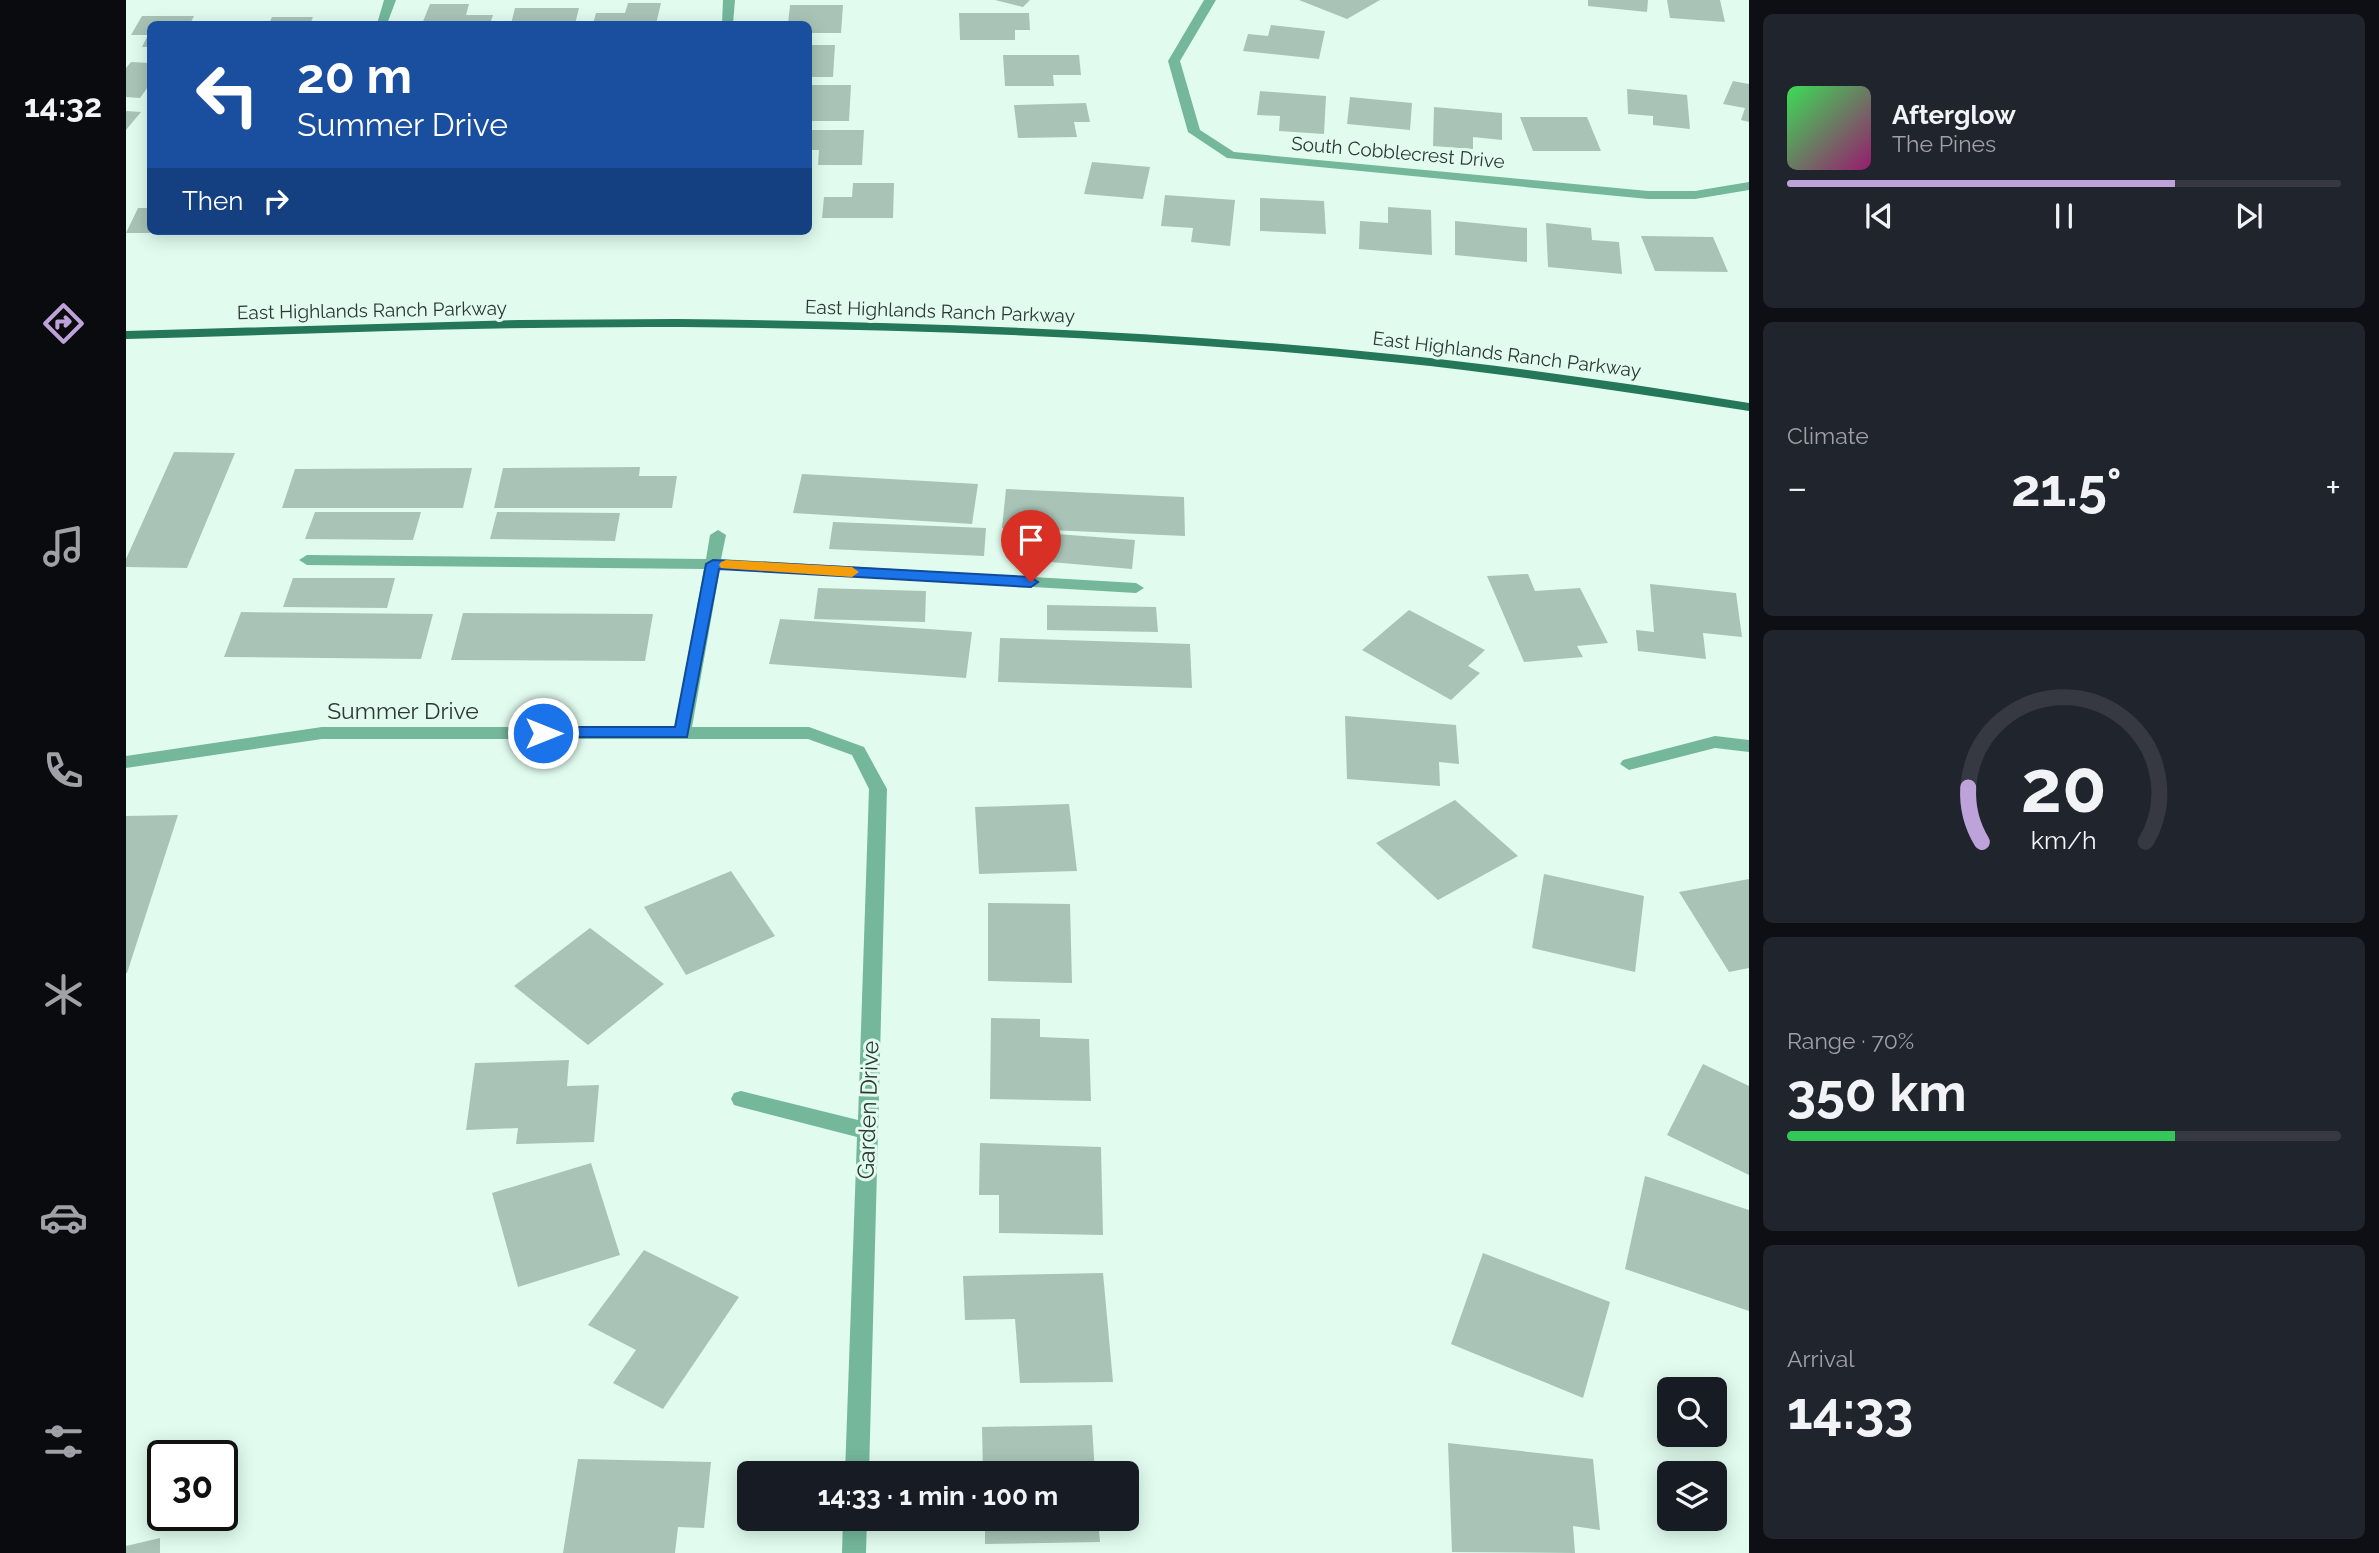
<!DOCTYPE html>
<meta charset="utf-8">
<style>
body{margin:0;font-family:Raleway,sans-serif;background:#20242c;color:#f1f3f6;height:100vh;display:flex;flex-direction:column;font-size:26px;white-space:nowrap}
*{box-sizing:border-box;margin:0}
p{font-size:23px;color:#9ea1a6}
.icon{flex:none;width:38px;height:38px;fill:none;stroke:currentColor;stroke-width:2;stroke-linecap:round;stroke-linejoin:round}
.map{position:relative;flex:1;overflow:hidden}
.details{display:flex;flex-direction:column;gap:14px;padding:14px;background:#0d0f14;width:630px}
.details>*{flex:none}
.top-card{position:absolute;left:21px;top:21px;width:665px;height:214px;border-radius:10px;box-shadow:0 4px 18px #0003;background:#1a4fa0;color:#fff;overflow:hidden}
.fabs{position:absolute;left:1531px;top:1377px;display:grid;gap:14px}
.fabs a{display:grid;place-items:center;width:70px;height:70px;border-radius:10px;background:#171b24;box-shadow:0 4px 18px #0003;font-size:35px}
.speed{position:absolute;left:21px;top:1440px;display:flex;gap:14px;font-size:35px;font-weight:700;text-align:center}
.speed>*{display:grid;place-content:center;width:91px;height:91px;border-radius:50%;background:#171b24;box-shadow:0 4px 18px #0003;line-height:1}
.speed .limit{border:4px solid #111;border-radius:10px;background:#fff;color:#111}
.pin{position:absolute;display:grid;place-items:center;width:60px;height:60px;color:#fff;margin:-72px -30px;border-radius:50% 50% 50% 0;rotate:-45deg;box-shadow:0 0 7px #0007}
.pin .icon{rotate:45deg}
.me{position:absolute;width:77px;margin:-38px;rotate:90deg;stroke-linejoin:round;filter:drop-shadow(0 0 5px #0008)}
.turn{display:flex;align-items:center;gap:24px;height:147px;padding:0 35px;font-size:32px}
.turn .icon{width:91px;height:91px;stroke-width:2.5}
.turn b{display:block;font-size:49px;line-height:60px}
.then{display:flex;align-items:center;height:66px;padding:0 35px;background:#0003;gap:14px;font-size:26px}
.big{font-size:52px;font-weight:700;line-height:1.1}
.details .widget{flex:1;display:flex;flex-direction:column;justify-content:center;gap:10px;min-width:0;padding:0 24px;border-radius:10px;background:#20242c}
.details .dial{align-items:center;gap:0}
.dial svg{height:182px;overflow:visible;fill:none;stroke:#363941;stroke-width:7;stroke-linecap:round;text-anchor:middle}
.dial text{fill:#f1f3f6;stroke:none}
.song{display:flex;align-items:center;gap:21px}
.cover{width:84px;height:84px;border-radius:10px;background:linear-gradient(135deg,hsl(130 70% 55%),hsl(320 70% 35%))}
.played{height:7px;border-radius:4px;background:linear-gradient(90deg,#bea3da 70%,#363941 70%)}
.keys{display:flex;justify-content:space-around;direction:ltr}
.heat{display:flex;justify-content:space-between;align-items:center;font-size:38px;direction:ltr}
.charge{height:10px;border-radius:5px;background:linear-gradient(90deg,#34c759 70%,#363941 0)}
.trip{position:absolute;left:611px;top:1461px;width:402px;height:70px;border-radius:10px;background:#171b24;box-shadow:0 4px 18px #0003;font-weight:700;line-height:70px;text-align:center}
main{display:flex;flex:1;min-height:0}
.tabs{display:flex;flex-direction:column;width:126px;justify-content:space-around;align-items:center;background:#090b0e;color:#9ea1a6}
.tabs .icon{width:49px;height:49px}
.tabs .active{color:#bea3da}
.tabs b{font-size:32px;color:#f1f3f6}
.map>svg:first-child{display:block}
.building{fill:#a9c4b7}
.lines{fill:none;stroke-linecap:round;stroke-linejoin:round}
.minor{fill:#74b79b;fill-rule:evenodd}
.major{fill:#25775a;fill-rule:evenodd}
.route{fill:#1a73e8;stroke:#114b97;stroke-width:2}
.slow{fill:#f59e0b}
.labels{text-anchor:middle;stroke-width:6;stroke-linejoin:round;paint-order:stroke}
.far-street-label{font-size:19px;fill:#2d3833;stroke:#e1fcef}
.street-label{font-size:23px;fill:#2d3833;stroke:#e1fcef}
</style>
<main>
<nav class="tabs">
<b>14:32</b>
<svg class="icon active" aria-label="directions" viewBox="0 0 24 24"><path d="M12 3l9 9-9 9-9-9zM9 14v-3h6M13 9l2 2-2 2"/></svg>
<svg class="icon" aria-label="music" viewBox="0 0 24 24"><path d="M9 18V5l10-2v13"/><circle cx="6" cy="18" r="3"/><circle cx="16" cy="16" r="3"/></svg>
<svg class="icon" aria-label="phone" viewBox="0 0 24 24"><path d="M5 4h4l2 5-3 2q2 4 5 5l2-3 5 2v4C11 20 4 13 5 4z"/></svg>
<svg class="icon" aria-label="climate" viewBox="0 0 24 24"><path d="M12 3v18M4 7l16 10M4 17L20 7"/></svg>
<svg class="icon" aria-label="car" viewBox="0 0 24 24"><path d="M5 17H2v-5l4-1 3-4h7l3 4 3 1v5h-3M9 17h6M6 11h13"/><circle cx="7" cy="17" r="2"/><circle cx="17" cy="17" r="2"/></svg>
<svg class="icon" aria-label="filters" viewBox="0 0 24 24"><path d="M4 7h16M4 17h16"/><circle cx="9" cy="7" r="2"/><circle cx="15" cy="17" r="2"/></svg>
</nav>
<div class="map">
<svg width="1623" height="1553" viewBox="0 0 1623 1553">
<rect width="100%" height="100%" fill="#e1fcef"/>
<g class="building">
<polygon points="869,0 904,0 897,7"/>
<polygon points="1173,0 1254,0 1221,19"/>
<polygon points="1462,0 1522,0 1521,12 1462,6"/>
<polygon points="1541,0 1594,0 1599,22 1544,18"/>
<polygon points="502,3 535,3 530,24 467,24 470,13 499,13"/>
<polygon points="304,4 343,4 340,15 367,15 364,24 296,24"/>
<polygon points="664,5 717,5 715,33 682,33 682,24 662,24"/>
<polygon points="389,8 453,8 449,24 385,24"/>
<polygon points="833,13 903,13 904,30 889,30 889,40 834,40"/>
<polygon points="16,16 68,16 64,24 24,24 24,47 16,47 22,35 5,35"/>
<polygon points="146,17 187,17 184,24 143,24"/>
<polygon points="1145,25 1199,31 1193,59 1117,51 1122,34 1142,36"/>
<polygon points="682,45 709,45 707,77 682,77"/>
<polygon points="877,55 953,55 955,75 927,75 928,86 879,86"/>
<polygon points="5,62 24,63 24,84 14,98 0,97 0,68"/>
<polygon points="1607,81 1623,84 1623,122 1615,120 1619,108 1597,104"/>
<polygon points="682,85 725,85 723,121 683,121"/>
<polygon points="1501,89 1561,95 1564,129 1527,125 1527,116 1502,114"/>
<polygon points="1134,91 1200,96 1198,134 1153,131 1154,116 1131,115"/>
<polygon points="1224,97 1286,103 1284,130 1221,124"/>
<polygon points="960,103 964,122 948,122 951,137 892,138 888,105"/>
<polygon points="1308,107 1376,113 1376,140 1347,137 1347,149 1307,146"/>
<polygon points="0,111 15,112 0,130"/>
<polygon points="1394,117 1461,117 1475,151 1407,151"/>
<polygon points="682,130 738,130 736,165 692,165 693,150 682,150"/>
<polygon points="966,162 1024,167 1017,199 958,194"/>
<polygon points="727,183 768,183 767,218 696,218 698,197 726,197"/>
<polygon points="1039,195 1109,200 1104,246 1065,242 1067,228 1035,226"/>
<polygon points="1134,198 1198,201 1200,234 1134,231"/>
<polygon points="1262,207 1305,210 1306,255 1233,249 1234,221 1262,223"/>
<polygon points="12,208 24,208 24,233 0,233"/>
<polygon points="1329,221 1401,228 1401,262 1329,255"/>
<polygon points="1420,223 1465,228 1466,240 1493,242 1496,274 1422,267"/>
<polygon points="1515,236 1587,237 1602,272 1529,271"/>
<polygon points="48,452 109,453 61,568 0,567 0,559"/>
<polygon points="514,467 513,476 551,476 546,508 368,508 377,468"/>
<polygon points="346,468 337,508 156,508 169,469"/>
<polygon points="676,474 852,484 846,524 667,513"/>
<polygon points="880,489 1058,497 1059,536 876,528"/>
<polygon points="189,512 295,512 287,540 179,539"/>
<polygon points="371,512 494,513 489,541 364,539"/>
<polygon points="707,522 860,528 858,556 703,549"/>
<polygon points="905,532 1009,540 1006,569 901,560"/>
<polygon points="1402,574 1409,591 1454,588 1482,643 1451,646 1457,657 1398,662 1361,576"/>
<polygon points="167,578 269,578 261,608 157,607"/>
<polygon points="1524,584 1610,593 1616,637 1577,633 1580,659 1512,651 1510,630 1528,632"/>
<polygon points="692,588 800,591 799,622 688,619"/>
<polygon points="921,605 1030,607 1032,632 921,630"/>
<polygon points="1283,610 1359,650 1342,666 1354,673 1325,700 1236,650"/>
<polygon points="115,612 307,614 295,659 98,657"/>
<polygon points="337,613 527,614 519,661 325,660"/>
<polygon points="654,619 846,632 840,678 643,664"/>
<polygon points="874,638 1064,644 1066,688 872,682"/>
<polygon points="1219,716 1330,725 1333,764 1313,762 1314,786 1221,779"/>
<polygon points="1329,800 1392,856 1312,900 1250,843"/>
<polygon points="943,804 951,871 853,874 849,807"/>
<polygon points="52,815 1,973 0,973 0,816"/>
<polygon points="605,871 649,936 560,975 518,907"/>
<polygon points="1418,874 1518,896 1509,972 1406,948"/>
<polygon points="1623,879 1623,968 1603,972 1553,892"/>
<polygon points="862,903 944,904 946,983 862,981"/>
<polygon points="464,928 538,984 462,1045 388,986"/>
<polygon points="865,1018 914,1019 914,1037 963,1039 965,1101 864,1099"/>
<polygon points="443,1060 441,1086 473,1085 468,1142 390,1144 392,1128 340,1130 349,1063"/>
<polygon points="1577,1064 1623,1086 1623,1175 1541,1135"/>
<polygon points="854,1143 975,1147 977,1235 873,1233 873,1195 853,1195"/>
<polygon points="465,1163 494,1255 392,1287 366,1193"/>
<polygon points="1519,1176 1623,1210 1623,1311 1499,1269"/>
<polygon points="518,1250 613,1297 537,1409 487,1383 510,1350 462,1325"/>
<polygon points="1357,1253 1484,1302 1457,1398 1325,1344"/>
<polygon points="977,1273 987,1382 894,1383 889,1319 839,1320 837,1276"/>
<polygon points="966,1425 969,1474 857,1474 856,1427"/>
<polygon points="1322,1443 1467,1459 1474,1530 1447,1526 1449,1553 1326,1552"/>
<polygon points="452,1459 585,1462 578,1528 552,1527 549,1553 437,1553"/>
<polygon points="859,1519 972,1519 974,1542 859,1544"/>
<polygon points="34,1538 34,1553 0,1553 0,1546"/>
</g>
<g class="lines">
<g class="minor">
<polygon points="258,0 270,0 261,24 251,24"/>
<polygon points="597,0 609,0 607,24 596,24"/>
<polygon points="1078,0 1090,0 1054,61 1074,130 1108,152 1522,191 1569,191 1623,182 1623,190 1569,199 1522,199 1101,158 1062,132 1042,61"/>
<polygon points="592,530 600,535 595,559 1010,583 1018,588 1010,593 594,569 566,727 683,727 738,747 761,789 743,1474 719,1474 731,1137 615,1107 608,1105 605,1099 608,1093 615,1091 732,1120 743,789 726,755 682,739 196,739 0,768 0,756 196,727 549,727 578,569 181,565 173,560 181,555 580,559 584,535"/>
<polygon points="1589,736 1623,740 1623,752 1589,748 1503,770 1494,764 1497,760"/>
<polygon points="717,1519 741,1519 740,1553 716,1553"/>
</g>
<path class="major" d="M 551,319 C 793,322 1035,330 1275,355 C 1391,367 1507,384 1623,403 L 1623,411 C 1507,393 1391,375 1275,363 C 1036,338 796,329 556,327 C 371,326 185,334 0,339 L 0,331 L 394,320 Z"/>
</g>
<polygon class="route" points="587,560 905,577 912,582 905,587 593,569 561,737 412,737 410,733 417,727 549,727 580,564"/>
<polygon class="slow" points="600,560 726,567 733,572 726,577 595,568 593,565 595,562"/>
<g class="labels">
<g class="far-street-label">
<text transform="translate(1272 152) rotate(5)" y="7">South Cobblecrest Drive</text>
<text transform="translate(246 310) rotate(-1)" y="7">East Highlands Ranch Parkway</text>
<text transform="translate(814 311) rotate(2)" y="7">East Highlands Ranch Parkway</text>
<text transform="translate(1381 354) rotate(7)" y="7">East Highlands Ranch Parkway</text>
</g>
<g class="street-label">
<text x="277" y="719">Summer Drive</text>
<text transform="translate(742 1110) rotate(-88)" y="8">Garden Drive</text>
</g>
</g>
</svg>
<div class="fabs">
<a><svg class="icon" aria-label="search" viewBox="0 0 24 24"><circle cx="10" cy="10" r="6"/><path d="M15 15l6 6"/></svg></a>
<a><svg class="icon" aria-label="layers" viewBox="0 0 24 24"><path d="M12 4l9 5-9 5-9-5zM3 14l9 5 9-5"/></svg></a>
</div>
<div class="speed"><div class="limit">30</div></div>
<div class="pin" style="left:905px;top:582px;background:#d93025"><svg class="icon" aria-label="arrive" viewBox="0 0 24 24"><path d="M6 21V4h12l-3 4 3 4H6"/></svg></div>
<svg class="me" style="left:417px;top:733px" viewBox="-20 -20 40 40"><circle r="17" fill="#1a73e8" stroke="#fff" stroke-width="3"/><path d="M0-11L8 9 0 5-8 9z" fill="#fff"/></svg>
<div class="trip">14:33 · 1 min · 100 m</div>
<div class="top-card">
<div class="turn"><svg class="icon" aria-label="left" viewBox="0 0 24 24"><path d="M17 20v-9H6M10 6l-5 5 5 5"/></svg><div><b>20 m</b>Summer Drive</div></div>
<div class="then">Then<svg class="icon" aria-label="right" viewBox="0 0 24 24"><path d="M7 20v-9h11M14 6l5 5-5 5"/></svg></div>
</div>
</div>
<section class="details">
<div class="widget">
<div class="song"><i class="cover"></i><div><b>Afterglow</b><p>The Pines</p></div></div>
<div class="played"></div>
<div class="keys"><svg class="icon" aria-label="previous" viewBox="0 0 24 24"><path d="M18 5L8 12l10 7zM5 5v14"/></svg><svg class="icon" aria-label="pause" viewBox="0 0 24 24"><path d="M8 5v14M16 5v14"/></svg><svg class="icon" aria-label="next" viewBox="0 0 24 24"><path d="M6 5l10 7-10 7zM19 5v14"/></svg></div>
</div>
<div class="widget"><p>Climate</p>
<div class="heat"><a>−</a><b class="big">21.5°</b><a>+</a></div>
</div>
<div class="widget dial"><svg viewBox="0 0 100 80">
<path d="M14 69A42 42 0 1 1 86 69"/>
<path d="M14 69A42 42 0 0 1 8 45" stroke="#bea3da"/>
<text x="50" y="56" font-size="32" font-weight="700">20</text>
<text x="50" y="72" font-size="11">km/h</text>
</svg></div>
<div class="widget"><p>Range · 70%</p><b class="big">350 km</b><div class="charge"></div></div>
<div class="widget"><p>Arrival</p><b class="big">14:33</b></div>
</section>
</main>
